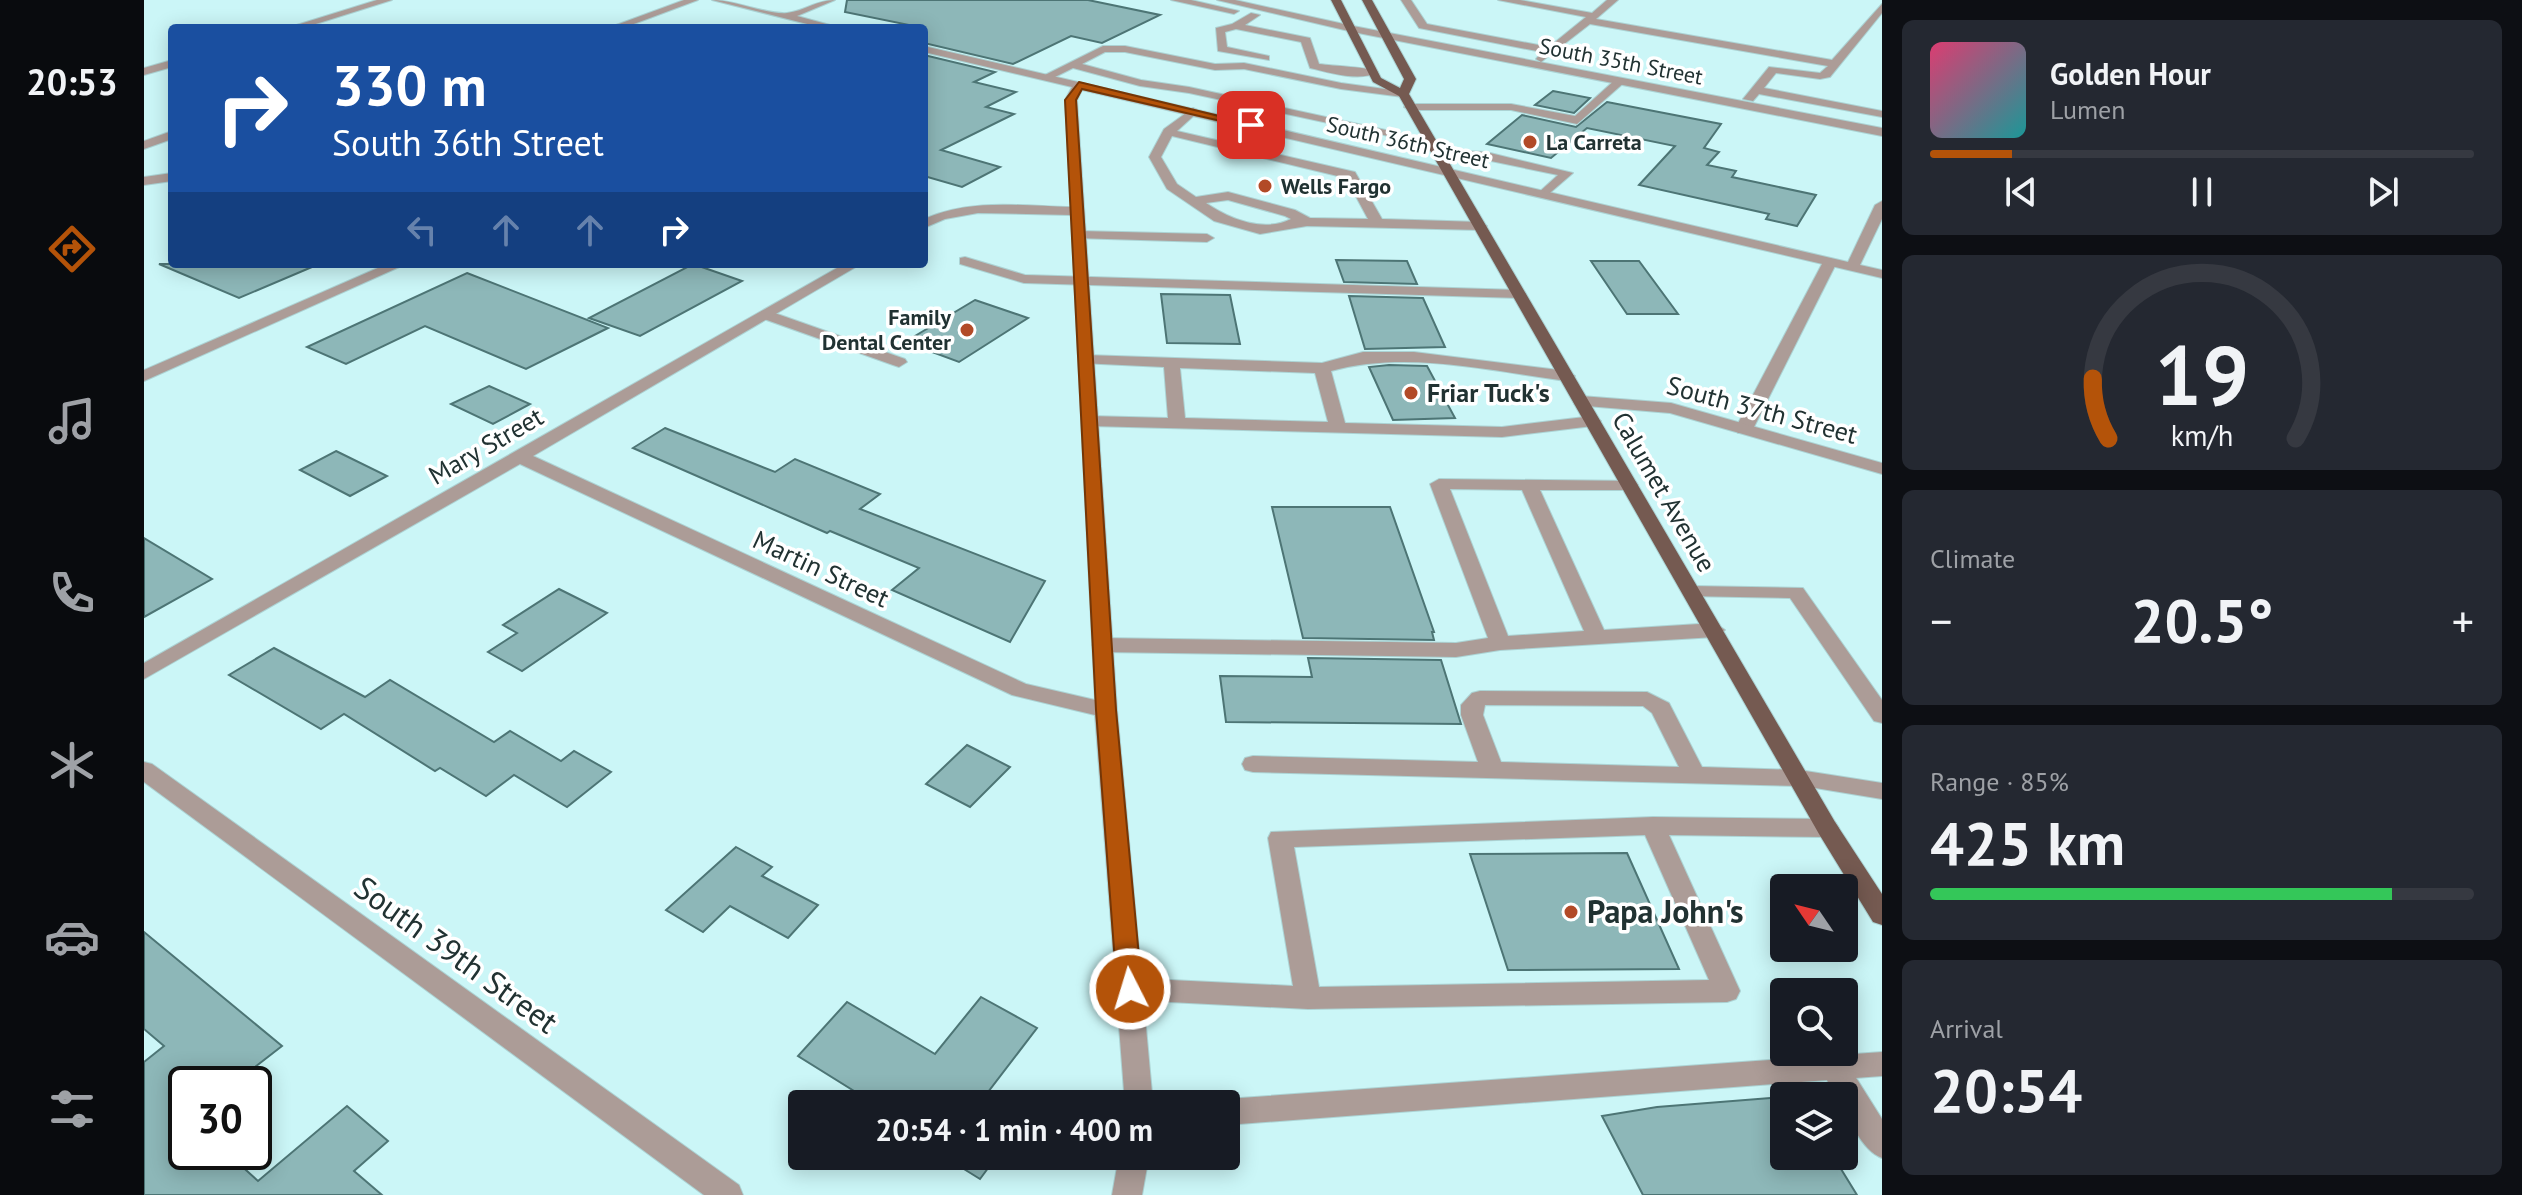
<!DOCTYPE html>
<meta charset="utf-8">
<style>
body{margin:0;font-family:"PT Sans",sans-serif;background:#242831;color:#f1f3f6;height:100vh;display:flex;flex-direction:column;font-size:30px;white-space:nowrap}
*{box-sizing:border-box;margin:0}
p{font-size:26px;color:#9ea1a6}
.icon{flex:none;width:44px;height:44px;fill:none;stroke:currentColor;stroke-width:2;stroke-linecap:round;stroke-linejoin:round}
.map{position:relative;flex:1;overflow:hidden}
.side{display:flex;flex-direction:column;gap:20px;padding:20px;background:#0d0f14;width:640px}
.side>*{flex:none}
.banner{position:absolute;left:24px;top:24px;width:760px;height:244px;border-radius:8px;box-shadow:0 4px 20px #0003;background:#1a4fa0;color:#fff;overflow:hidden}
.needle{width:52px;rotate:305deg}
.tools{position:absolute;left:1626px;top:874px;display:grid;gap:16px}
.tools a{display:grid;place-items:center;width:88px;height:88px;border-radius:8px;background:#171b24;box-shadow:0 4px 20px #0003;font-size:40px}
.speed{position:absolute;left:24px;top:1066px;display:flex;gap:16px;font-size:40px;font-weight:700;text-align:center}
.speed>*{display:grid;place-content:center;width:104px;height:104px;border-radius:50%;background:#171b24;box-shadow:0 4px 20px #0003;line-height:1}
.speed .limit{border:4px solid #111;border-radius:12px;background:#fff;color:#111}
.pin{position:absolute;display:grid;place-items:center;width:68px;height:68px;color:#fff;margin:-34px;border-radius:16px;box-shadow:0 4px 12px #0006}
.me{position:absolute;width:88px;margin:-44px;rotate:355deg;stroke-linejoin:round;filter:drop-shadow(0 0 6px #0008)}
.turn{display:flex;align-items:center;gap:28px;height:168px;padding:0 32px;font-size:36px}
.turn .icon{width:104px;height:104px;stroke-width:2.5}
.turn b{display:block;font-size:56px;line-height:68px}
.lanes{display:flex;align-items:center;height:76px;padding:0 32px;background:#0003;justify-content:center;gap:40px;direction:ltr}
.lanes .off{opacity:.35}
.big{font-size:60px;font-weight:700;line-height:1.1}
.side .card{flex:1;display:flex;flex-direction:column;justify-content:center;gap:12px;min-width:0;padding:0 28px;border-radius:12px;background:#242831}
.side .dial{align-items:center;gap:0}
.dial svg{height:208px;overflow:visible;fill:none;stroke:#363941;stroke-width:7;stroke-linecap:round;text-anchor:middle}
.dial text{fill:#f1f3f6;stroke:none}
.song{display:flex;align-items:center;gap:24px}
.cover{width:96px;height:96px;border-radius:12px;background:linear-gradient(135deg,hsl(340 70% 55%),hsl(180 70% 35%))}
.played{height:8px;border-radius:4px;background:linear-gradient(90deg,#b45309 15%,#363941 15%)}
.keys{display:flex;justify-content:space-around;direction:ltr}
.heat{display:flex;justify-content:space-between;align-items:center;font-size:44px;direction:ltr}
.charge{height:12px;border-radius:6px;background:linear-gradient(90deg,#34c759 85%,#363941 0)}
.trip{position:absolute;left:644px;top:1090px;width:452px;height:80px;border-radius:8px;background:#171b24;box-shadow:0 4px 20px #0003;font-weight:700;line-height:80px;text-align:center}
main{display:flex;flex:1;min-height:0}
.menu{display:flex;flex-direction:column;width:144px;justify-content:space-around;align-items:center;background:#090b0e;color:#9ea1a6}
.menu .icon{width:56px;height:56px}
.menu .current{color:#b45309}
.menu b{font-size:36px;color:#f1f3f6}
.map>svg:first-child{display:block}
.building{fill:#8db7b8;stroke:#4d7575;stroke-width:2}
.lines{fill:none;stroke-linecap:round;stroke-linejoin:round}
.service-casing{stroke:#acd3d4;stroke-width:2}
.minor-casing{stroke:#acd3d4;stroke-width:2}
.primary-casing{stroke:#acd3d4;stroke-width:2}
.service{fill:#ac9c97;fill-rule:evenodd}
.minor{fill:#ac9c97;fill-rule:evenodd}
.primary{fill:#755a51;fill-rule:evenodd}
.route{fill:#b45309;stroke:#753606;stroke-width:2}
.poi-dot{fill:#b24a27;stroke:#fff;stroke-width:3}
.labels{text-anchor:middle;stroke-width:7;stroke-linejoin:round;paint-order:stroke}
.far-street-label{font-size:22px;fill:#213232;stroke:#fff}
.far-poi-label{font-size:22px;font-weight:bold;fill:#213232;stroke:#fff;text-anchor:start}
.poi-label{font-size:26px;font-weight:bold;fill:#213232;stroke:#fff;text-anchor:start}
.street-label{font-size:26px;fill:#213232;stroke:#fff}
.near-poi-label{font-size:32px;font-weight:bold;fill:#213232;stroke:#fff;text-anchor:start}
.near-street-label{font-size:32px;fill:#213232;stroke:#fff}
</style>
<main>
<nav class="menu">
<b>20:53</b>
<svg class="icon current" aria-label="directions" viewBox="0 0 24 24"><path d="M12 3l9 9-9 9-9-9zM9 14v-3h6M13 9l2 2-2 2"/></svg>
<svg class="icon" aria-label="music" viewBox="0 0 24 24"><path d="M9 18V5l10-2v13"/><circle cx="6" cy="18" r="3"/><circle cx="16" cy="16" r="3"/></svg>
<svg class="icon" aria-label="phone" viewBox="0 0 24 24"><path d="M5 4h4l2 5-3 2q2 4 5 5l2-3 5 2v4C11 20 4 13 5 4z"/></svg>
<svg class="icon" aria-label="climate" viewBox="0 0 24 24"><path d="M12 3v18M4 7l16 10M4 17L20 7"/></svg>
<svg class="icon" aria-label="car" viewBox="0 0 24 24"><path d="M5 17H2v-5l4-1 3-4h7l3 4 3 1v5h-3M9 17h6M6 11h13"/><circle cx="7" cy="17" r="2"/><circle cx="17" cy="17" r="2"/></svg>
<svg class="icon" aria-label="filters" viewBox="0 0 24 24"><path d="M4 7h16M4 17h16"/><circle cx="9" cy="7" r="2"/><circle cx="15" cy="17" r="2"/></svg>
</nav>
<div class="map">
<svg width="1738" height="1195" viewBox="0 0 1738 1195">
<rect width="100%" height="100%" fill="#cbf6f7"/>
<g class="building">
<polygon points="703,0 944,0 1016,15 958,43 927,36 869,64 780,43 780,28 701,12"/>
<polygon points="780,55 851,72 830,82 872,92 842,107 870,114 797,150 856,167 818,187 780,176"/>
<polygon points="1409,91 1446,98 1430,113 1391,105"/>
<polygon points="1463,102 1577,124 1560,148 1575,152 1563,165 1592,171 1588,177 1672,195 1653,226 1622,219 1625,214 1495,185 1531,146 1443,128 1407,158 1343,144 1378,115 1432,127"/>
<polygon points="1192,260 1263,261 1273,284 1200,282"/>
<polygon points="1447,261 1495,261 1534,314 1483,314"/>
<polygon points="15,264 175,264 95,298"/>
<polygon points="549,264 598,281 496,336 445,318"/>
<polygon points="323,273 464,328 382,369 281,326 202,364 163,347"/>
<polygon points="1017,294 1086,295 1096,344 1023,343"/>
<polygon points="1205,296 1279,298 1301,347 1221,349"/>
<polygon points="831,300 884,318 815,362 761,342"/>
<polygon points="1245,365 1283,366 1311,418 1249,420 1225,367"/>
<polygon points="345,386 386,404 349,424 307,404"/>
<polygon points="521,428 631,472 651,459 736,494 716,509 901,581 866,642 748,590 775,568 686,531 683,533 489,448"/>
<polygon points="192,451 243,476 206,496 156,470"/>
<polygon points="1128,507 1246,507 1290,632 1288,632 1290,640 1159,638"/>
<polygon points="0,538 68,579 0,617"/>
<polygon points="415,589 463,613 378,671 344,652 373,633 359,625"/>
<polygon points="130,648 221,697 246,680 350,742 366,731 417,761 430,751 467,772 423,807 370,775 342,796 296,768 291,771 200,714 177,729 85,675"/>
<polygon points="1164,658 1297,660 1317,724 1082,722 1076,676 1168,677"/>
<polygon points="823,745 866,767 826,807 782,784"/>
<polygon points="592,847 628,867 618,876 674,905 644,938 586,906 559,932 522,910"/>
<polygon points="1483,853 1535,969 1364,970 1326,854"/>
<polygon points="0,932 138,1046 89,1084 42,1084 42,1152 82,1152 114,1181 203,1106 244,1141 210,1171 238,1195 0,1195 0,1062 20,1046 0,1029"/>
<polygon points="837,997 893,1028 838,1100 846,1104 731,1104 654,1056 703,1002 791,1054"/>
<polygon points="1640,1097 1640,1156 1689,1156 1713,1195 1499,1195 1458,1116 1513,1107"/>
<polygon points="799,1156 853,1156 836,1179"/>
</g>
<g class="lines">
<g class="service-casing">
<g id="service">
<polygon points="1257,0 1267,0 1283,24 1405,47 1442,17 1354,0 1376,0 1448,13 1463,0 1474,0 1452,19 1688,60 1738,4 1738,13 1686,77 1676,79 1632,73 1620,88 1738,111 1738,117 1615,94 1609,101 1599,99 1625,67 1676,73 1684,66 1446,24 1397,62 1392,59 1398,52 1275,28"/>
<path d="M 1107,13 L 1116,15 L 1101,25 L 1166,38 L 1175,64 C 1189,66 1226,67 1234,72 C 1217,82 1186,73 1166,68 L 1157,42 L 1092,29 L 1081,32 L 1083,47 L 1125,56 L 1125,60 L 1074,51 L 1072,28 L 1088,24 Z"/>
<polygon points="959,46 981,46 1071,64 1100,63 1197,83 1263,92 1265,94 1259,97 1197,89 1100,69 1071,70 981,52 961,52 938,64 997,80 1045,87 1292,141 1286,145 1045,93 996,86 929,68 907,79 897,77"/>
<polygon points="1472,79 1482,81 1433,124 1367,110 1266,110 1260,107 1266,104 1367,104 1431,116"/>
<path d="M 1049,108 L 1055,111 L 1033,131 L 1211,172 L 1238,219 L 1336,222 L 1343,226 L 1336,230 L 1163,226 L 1116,234 L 1070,221 L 1023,189 L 1005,157 L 1020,129 ZM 1028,136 L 1202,178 L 1224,219 L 1166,218 L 1151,210 L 1084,192 L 1052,197 L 1033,184 L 1017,157 ZM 1084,200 L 1141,216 L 1147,219 C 1119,233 1086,219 1062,203 Z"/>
<polygon points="28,131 28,139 0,149 0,141"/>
<polygon points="1293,150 1342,152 1429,173 1400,198 1393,194 1414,175 1342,160 1289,157 1289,151"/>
<polygon points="28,173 28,181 0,185 0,177"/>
<polygon points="935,231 1063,234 1070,238 1063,242 930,238 928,235"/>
<polygon points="821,257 881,275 1375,290 1382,294 1375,298 880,283 816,264 816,258"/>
<polygon points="1686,258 1693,262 1609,429 1606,433 1594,433 1591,429 1679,262"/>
<polygon points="622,310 761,359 763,362 755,367 749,365 617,318 617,312"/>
<path d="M 1219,352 L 1270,352 L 1423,371 L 1431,376 L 1423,381 C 1346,371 1263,350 1187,371 L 1201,423 L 1358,427 L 1449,416 L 1457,421 L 1449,426 L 1358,437 L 946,426 L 938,421 L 946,416 L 1024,418 L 1020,367 L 936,363 L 936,357 L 942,355 L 1178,363 ZM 1036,368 L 1171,373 L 1184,422 L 1041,418 Z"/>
<path d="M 1295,479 L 1491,481 L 1494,485 L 1485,490 L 1396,490 L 1460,630 L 1571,623 L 1581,630 L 1571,637 L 1356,650 L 1312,657 L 958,652 L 948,645 L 958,638 L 1312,643 L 1344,638 L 1286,484 ZM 1306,489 L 1378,490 L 1440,631 L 1364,636 Z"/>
<polygon points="1548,586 1659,588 1738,700 1738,723 1730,721 1646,598 1541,596 1538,592 1541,588"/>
<path d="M 1336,691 L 1503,692 L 1525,703 L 1558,767 L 1655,770 L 1663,772 L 1667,778 L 1663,784 L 1655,786 L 1109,772 L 1101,770 L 1098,764 L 1101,758 L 1109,756 L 1334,762 L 1317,715 L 1317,705 L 1328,693 ZM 1341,705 L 1499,706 L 1508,713 L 1535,767 L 1357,762 L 1339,715 Z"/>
<path d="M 1509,817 L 1683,819 L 1691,822 L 1695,828 L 1691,834 L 1683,837 L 1525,835 L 1596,991 L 1592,999 L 1583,1002 L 1164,1009 L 986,1000 L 977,997 L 973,989 L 977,981 L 986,978 L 1149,986 L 1124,838 L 1127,832 ZM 1501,835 L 1565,980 L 1175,987 L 1150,847 Z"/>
<path d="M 1689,1054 L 1699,1057 L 1738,1119 L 1738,1158 C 1719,1151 1700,1116 1700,1096 L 1692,1096 L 1675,1066 L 1679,1057 Z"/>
</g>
</g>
<g class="minor-casing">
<g id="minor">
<polygon points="233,0 248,0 159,28 143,28"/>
<polygon points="540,0 554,0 479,28 464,28"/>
<path d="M 568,0 C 591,0 624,15 643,13 C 660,11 673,0 691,0 L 653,16 L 697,28 L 679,28 Z"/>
<polygon points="1027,0 1047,0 1095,11 1090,14"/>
<polygon points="1073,0 1091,0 1209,26 1738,128 1738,136 1209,32"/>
<path d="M 780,46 L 1704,262 L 1731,205 L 1738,201 L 1738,219 L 1716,265 L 1738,270 L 1738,278 L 938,90 L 933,100 L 973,710 L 1009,1104 L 981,1104 L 951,715 L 868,695 L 376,464 L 0,679 L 0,663 L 700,264 L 717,264 L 389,456 L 882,684 L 951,700 L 927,215 L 834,213 L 801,219 L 780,228 L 780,219 C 826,198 878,206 927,207 L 921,100 L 928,87 L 780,52 Z"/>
<polygon points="28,60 28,67 0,75 0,68"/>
<polygon points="243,264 262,264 0,381 0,370"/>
<polygon points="1437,396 1527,403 1738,463 1738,474 1526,413 1431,405 1429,401"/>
<polygon points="0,762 8,764 595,1185 599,1195 560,1195 0,782"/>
<polygon points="1655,770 1738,783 1738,799 1647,784 1643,778 1647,772"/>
<polygon points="1738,1052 1738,1076 1082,1125 1082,1104 1071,1104 1082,1099"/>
<polygon points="975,1156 1005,1156 998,1195 968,1195"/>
</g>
</g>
<g class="primary-casing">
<polygon id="primary" points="1187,0 1197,0 1237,78 1256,88 1260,79 1218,0 1228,0 1272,79 1265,94 1691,822 1738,894 1738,925 1729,922 1675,834 1255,96 1229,82"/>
</g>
<use href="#service" class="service"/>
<use href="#minor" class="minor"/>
<use href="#primary" class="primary"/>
</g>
<polygon class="route" points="935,82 1112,125 1107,128 938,89 932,100 972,710 998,989 994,996 986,999 977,996 973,989 952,710 921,100"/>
<g class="poi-dot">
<circle cx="1386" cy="142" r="8"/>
<circle cx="1121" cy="186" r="8"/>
<circle cx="823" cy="330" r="8"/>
<circle cx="1267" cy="393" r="8"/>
<circle cx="1427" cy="912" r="8"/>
</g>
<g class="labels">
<g class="far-street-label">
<text transform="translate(1477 61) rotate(11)" y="8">South 35th Street</text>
<text transform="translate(1264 142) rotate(13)" y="8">South 36th Street</text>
</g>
<g class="far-poi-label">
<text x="1402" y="150">La Carreta</text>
<text x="1137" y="194">Wells Fargo</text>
<text x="807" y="325" text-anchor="end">Family<tspan x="807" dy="25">Dental Center</tspan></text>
</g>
<g class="poi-label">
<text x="1283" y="402">Friar Tuck's</text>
</g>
<g class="street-label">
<text transform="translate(1618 410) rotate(15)" y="9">South 37th Street</text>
<text transform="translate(342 446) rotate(-30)" y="9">Mary Street</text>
<text transform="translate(1520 492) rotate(60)" y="9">Calumet Avenue</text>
<text transform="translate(677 569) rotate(25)" y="9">Martin Street</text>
</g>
<g class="near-poi-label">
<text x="1443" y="923">Papa John's</text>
</g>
<g class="near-street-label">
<text transform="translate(312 955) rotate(36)" y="11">South 39th Street</text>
</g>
</g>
</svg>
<div class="tools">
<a><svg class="needle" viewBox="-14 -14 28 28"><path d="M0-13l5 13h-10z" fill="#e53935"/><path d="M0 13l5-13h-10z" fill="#9ea1a6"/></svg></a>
<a><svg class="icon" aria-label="search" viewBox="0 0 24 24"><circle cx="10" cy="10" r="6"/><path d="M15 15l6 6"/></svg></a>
<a><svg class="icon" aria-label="layers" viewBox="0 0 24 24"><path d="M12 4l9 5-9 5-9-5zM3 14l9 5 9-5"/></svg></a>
</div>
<div class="speed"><div class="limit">30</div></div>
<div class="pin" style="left:1107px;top:125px;background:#d93025"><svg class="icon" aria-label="arrive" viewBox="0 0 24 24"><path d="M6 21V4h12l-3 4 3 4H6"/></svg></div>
<svg class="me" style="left:986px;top:989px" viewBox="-20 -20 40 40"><circle r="17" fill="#b45309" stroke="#fff" stroke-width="3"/><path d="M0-11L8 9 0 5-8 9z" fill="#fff"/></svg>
<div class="trip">20:54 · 1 min · 400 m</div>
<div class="banner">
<div class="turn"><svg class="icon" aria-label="right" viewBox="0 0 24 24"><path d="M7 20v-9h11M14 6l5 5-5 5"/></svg><div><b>330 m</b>South 36th Street</div></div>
<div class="lanes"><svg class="icon off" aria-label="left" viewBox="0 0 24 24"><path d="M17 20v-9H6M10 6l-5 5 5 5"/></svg><svg class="icon off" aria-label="ahead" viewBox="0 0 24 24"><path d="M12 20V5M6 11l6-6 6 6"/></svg><svg class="icon off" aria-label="ahead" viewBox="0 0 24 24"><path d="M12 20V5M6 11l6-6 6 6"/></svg><svg class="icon" aria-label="right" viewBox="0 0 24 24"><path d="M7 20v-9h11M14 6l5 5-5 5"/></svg></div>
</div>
</div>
<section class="side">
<div class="card">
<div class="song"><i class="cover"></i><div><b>Golden Hour</b><p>Lumen</p></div></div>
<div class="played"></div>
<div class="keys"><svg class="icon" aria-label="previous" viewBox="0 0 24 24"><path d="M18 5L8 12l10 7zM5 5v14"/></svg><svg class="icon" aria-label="pause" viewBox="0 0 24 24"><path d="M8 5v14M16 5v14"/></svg><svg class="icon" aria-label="next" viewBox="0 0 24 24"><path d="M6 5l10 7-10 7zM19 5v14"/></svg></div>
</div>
<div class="card dial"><svg viewBox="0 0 100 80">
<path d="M14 69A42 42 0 1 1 86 69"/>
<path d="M14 69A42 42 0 0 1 8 46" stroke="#b45309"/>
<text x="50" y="56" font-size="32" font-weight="700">19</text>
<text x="50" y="72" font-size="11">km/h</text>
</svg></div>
<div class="card"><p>Climate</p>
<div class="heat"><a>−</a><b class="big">20.5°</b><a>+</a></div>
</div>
<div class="card"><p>Range · 85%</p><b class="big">425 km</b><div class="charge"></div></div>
<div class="card"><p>Arrival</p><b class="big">20:54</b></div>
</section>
</main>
